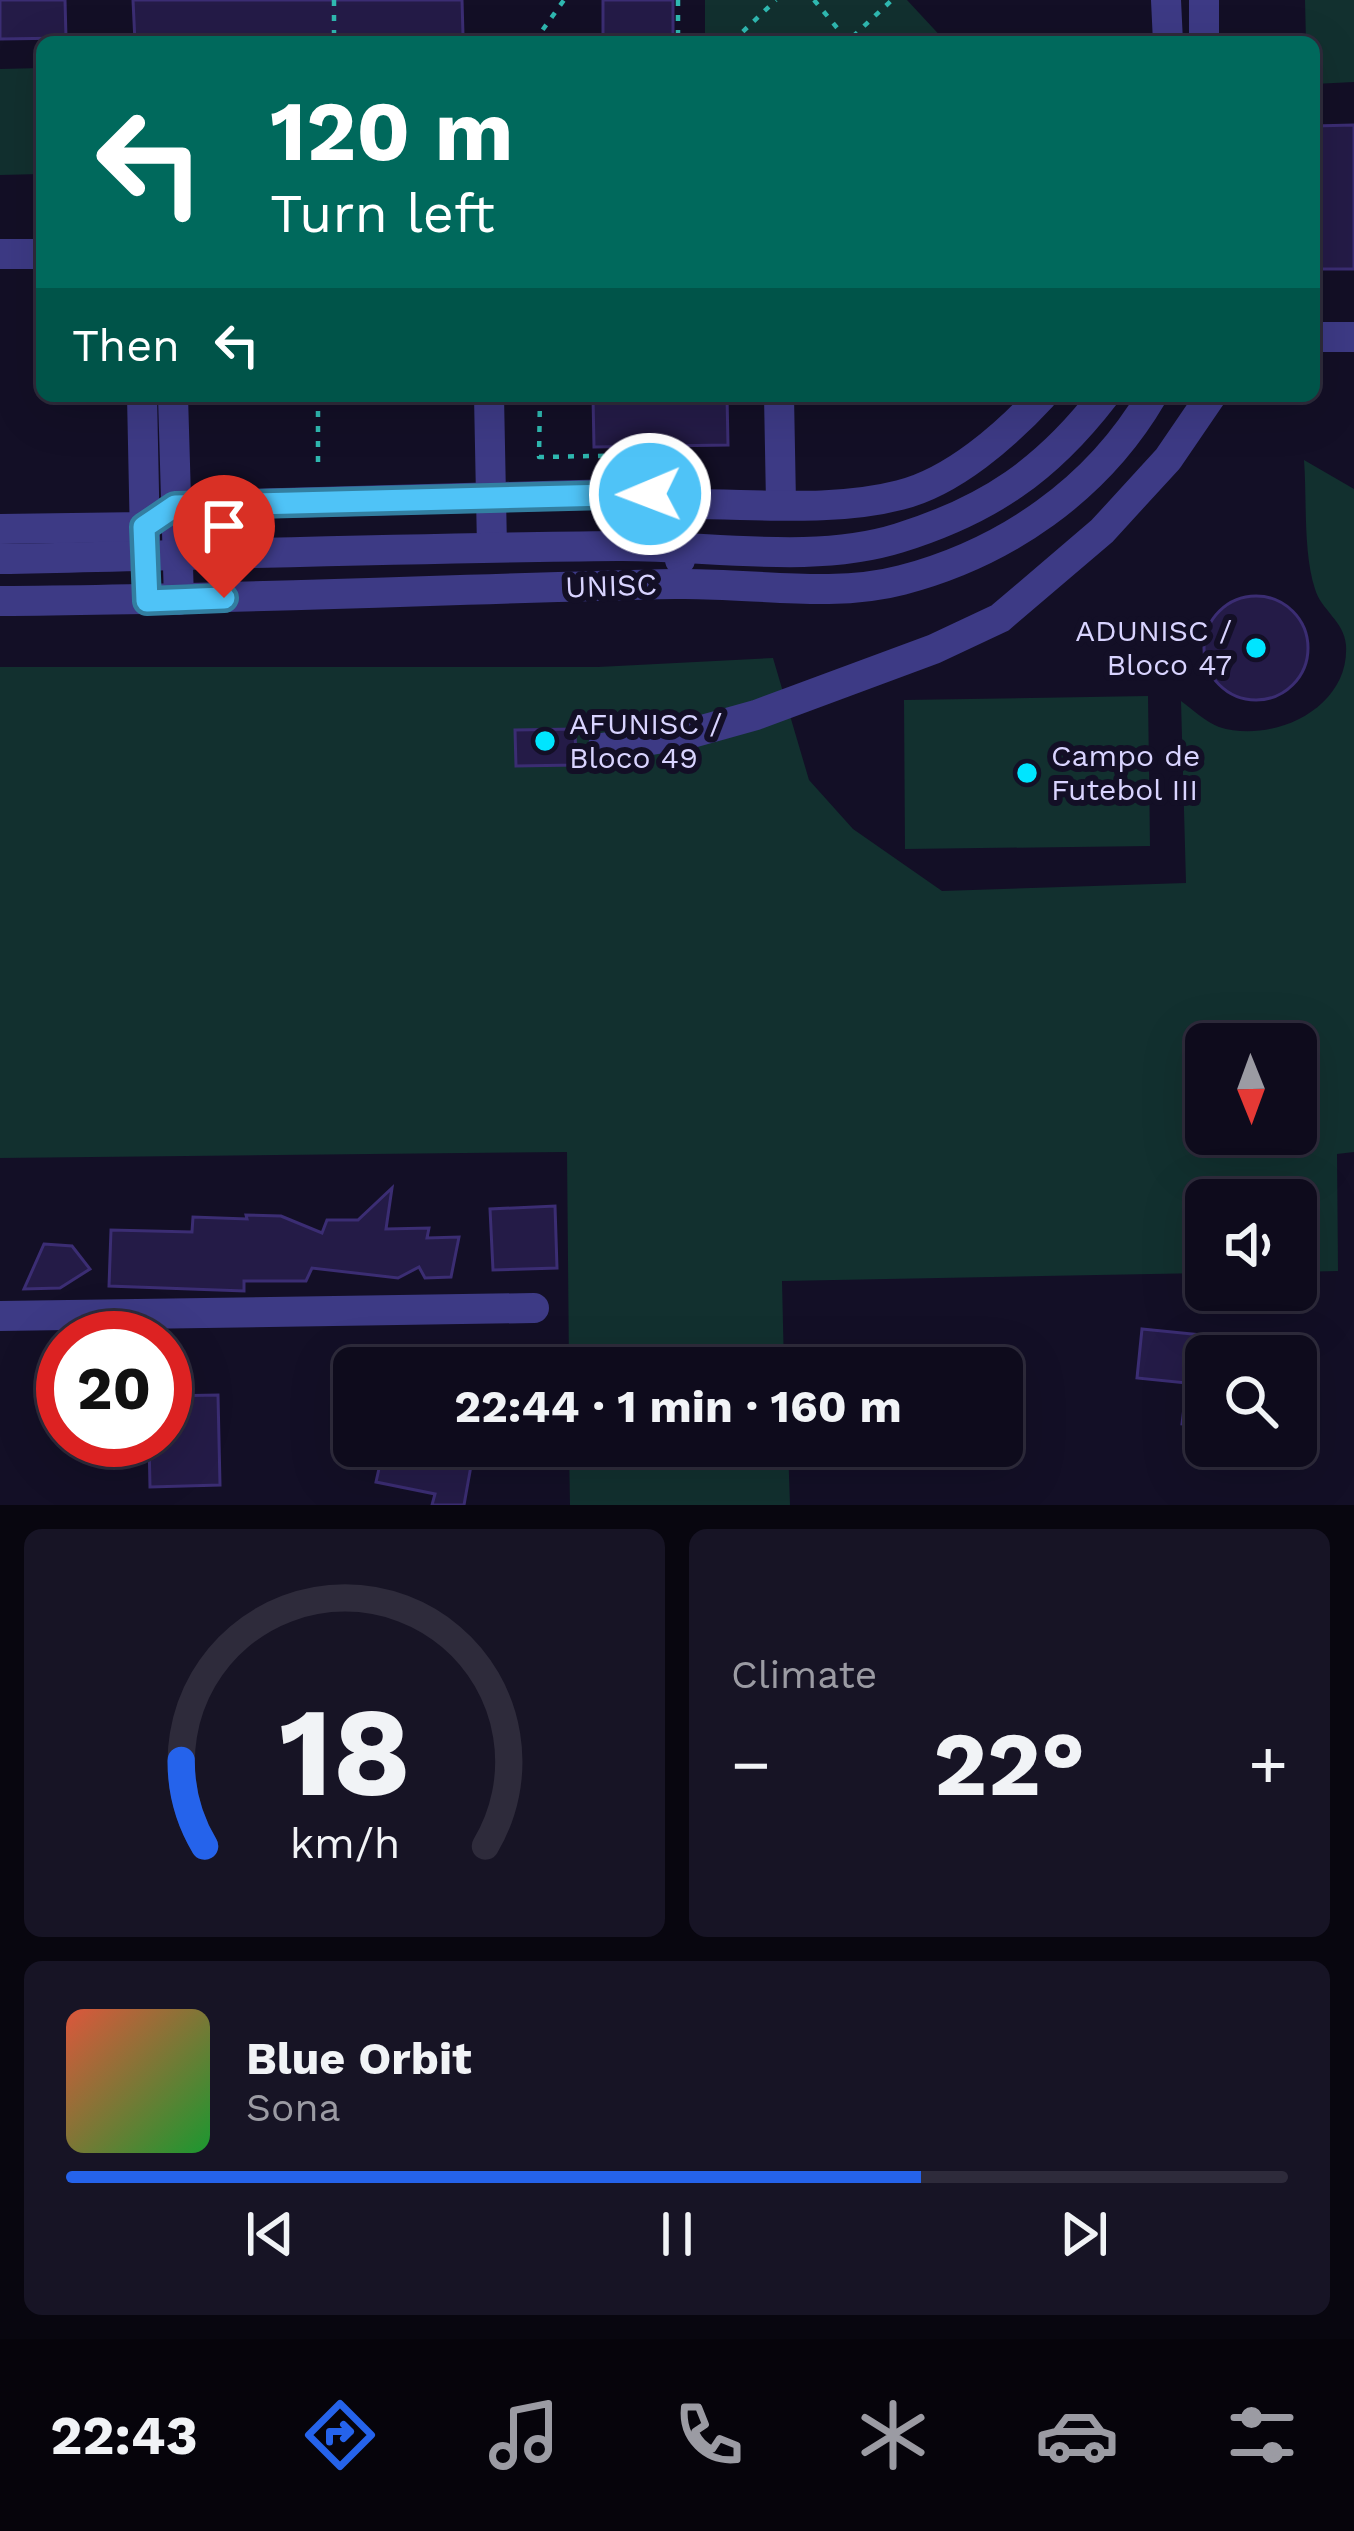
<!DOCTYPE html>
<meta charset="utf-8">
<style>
body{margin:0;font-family:"Work Sans",sans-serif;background:#171425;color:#f1f3f6;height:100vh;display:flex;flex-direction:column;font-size:45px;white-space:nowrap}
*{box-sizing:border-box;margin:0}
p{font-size:39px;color:#9b9ba3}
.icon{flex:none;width:66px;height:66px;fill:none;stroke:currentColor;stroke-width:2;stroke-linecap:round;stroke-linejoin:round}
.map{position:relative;height:1505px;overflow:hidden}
.drawer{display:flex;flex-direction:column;gap:24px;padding:24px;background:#08060f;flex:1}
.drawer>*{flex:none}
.hud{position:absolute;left:36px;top:36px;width:1284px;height:366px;border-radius:18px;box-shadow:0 12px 48px #0002,0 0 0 3px #2e2b3b;background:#00695c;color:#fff;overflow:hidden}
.needle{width:78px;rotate:179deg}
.buttons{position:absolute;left:1185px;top:1023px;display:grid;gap:24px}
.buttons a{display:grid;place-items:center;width:132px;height:132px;border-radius:18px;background:#0e0b1c;box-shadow:0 12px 48px #0002,0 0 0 3px #2e2b3b;font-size:60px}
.speed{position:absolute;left:36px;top:1311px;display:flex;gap:24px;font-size:60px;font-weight:700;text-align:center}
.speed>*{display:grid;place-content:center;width:156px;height:156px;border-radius:50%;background:#0e0b1c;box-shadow:0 12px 48px #0002,0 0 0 3px #2e2b3b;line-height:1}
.speed .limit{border:18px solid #d22;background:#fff;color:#111}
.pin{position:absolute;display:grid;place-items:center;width:102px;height:102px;color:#fff;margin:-123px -51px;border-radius:50% 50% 50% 0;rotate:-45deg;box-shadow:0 0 12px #0007}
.pin .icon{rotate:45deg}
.me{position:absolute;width:132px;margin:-66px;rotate:269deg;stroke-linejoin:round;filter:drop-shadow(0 0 9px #0008)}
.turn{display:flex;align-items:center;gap:42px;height:252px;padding:0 36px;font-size:54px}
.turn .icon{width:156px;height:156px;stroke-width:2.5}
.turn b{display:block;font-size:84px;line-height:102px}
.then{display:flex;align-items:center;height:114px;padding:0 36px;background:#0003;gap:24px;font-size:45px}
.big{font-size:90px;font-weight:700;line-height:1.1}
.drawer .card{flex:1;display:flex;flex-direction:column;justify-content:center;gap:18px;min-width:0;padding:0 42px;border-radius:18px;background:#171425}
.drawer .dial{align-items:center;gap:0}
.dial svg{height:312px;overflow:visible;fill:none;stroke:#2e2b3b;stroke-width:7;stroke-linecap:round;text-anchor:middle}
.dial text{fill:#f1f3f6;stroke:none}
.song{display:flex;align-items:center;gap:36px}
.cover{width:144px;height:144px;border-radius:18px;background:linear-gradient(135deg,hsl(10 70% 55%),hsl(130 70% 35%))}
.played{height:12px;border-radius:6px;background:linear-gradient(90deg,#2563eb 70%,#2e2b3b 70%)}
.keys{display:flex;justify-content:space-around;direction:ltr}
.heat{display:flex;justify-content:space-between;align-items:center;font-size:66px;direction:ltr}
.drawer .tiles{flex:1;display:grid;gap:24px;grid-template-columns:1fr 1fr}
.card:last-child{grid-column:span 2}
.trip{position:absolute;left:333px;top:1347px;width:690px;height:120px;border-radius:18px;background:#0e0b1c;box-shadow:0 12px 48px #0002,0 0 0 3px #2e2b3b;font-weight:700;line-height:120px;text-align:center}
.dock{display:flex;height:192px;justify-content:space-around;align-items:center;background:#06040b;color:#9b9ba3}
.dock .icon{width:84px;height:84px}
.dock .selected{color:#2563eb}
.dock b{font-size:54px;color:#f1f3f6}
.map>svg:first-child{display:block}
.green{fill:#12302f;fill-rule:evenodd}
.building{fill:#241b47;stroke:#3b2d73;stroke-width:3}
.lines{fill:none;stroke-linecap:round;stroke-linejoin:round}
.path{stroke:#2fb8b0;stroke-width:4.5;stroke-dasharray:6 9;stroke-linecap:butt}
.minor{stroke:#3d3a85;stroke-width:30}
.route-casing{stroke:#337fa1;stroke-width:30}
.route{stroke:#4fc3f7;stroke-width:21}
.poi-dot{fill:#00e5ff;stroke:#130f26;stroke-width:4.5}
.labels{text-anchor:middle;stroke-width:12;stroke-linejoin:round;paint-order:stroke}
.street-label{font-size:30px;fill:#d9d4ff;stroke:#130f26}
.poi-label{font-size:30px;fill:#d9d4ff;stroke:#130f26;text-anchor:start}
</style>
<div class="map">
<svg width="1354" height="1505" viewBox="0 0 1354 1505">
<rect width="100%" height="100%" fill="#130f26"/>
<g class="green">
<polygon points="705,0 907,0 946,42 705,42"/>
<polygon points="1305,0 1354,0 1354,82 1314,84 1314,42 1306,42"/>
<polygon points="42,68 42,174 0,175 0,69"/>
<path d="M 1304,460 L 1354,489 L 1354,1152 L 1337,1154 L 1338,1271 L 1296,1272 L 1296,1200 L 1206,1200 L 1206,1273 L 782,1281 L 784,1368 L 569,1368 L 567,1152 L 0,1158 L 0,667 L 598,667 L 773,658 L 809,780 L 853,829 L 942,891 L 1186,883 L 1181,701 C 1192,709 1206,722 1219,727 C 1272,744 1350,709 1346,645 C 1344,621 1321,610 1315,589 C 1303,552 1307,500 1304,460 ZM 1206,1044 L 1296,1044 L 1296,1134 L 1206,1134 Z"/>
<polygon points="1148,696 1150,846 905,849 904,700"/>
<polygon points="569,1446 788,1446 790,1505 570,1505"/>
</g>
<g class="building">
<polygon points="0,0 65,0 66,38 0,39"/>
<polygon points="133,0 462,0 463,35 135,42"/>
<rect x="603" y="0" width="70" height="42"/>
<polygon points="1354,125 1354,269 1314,269 1314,126"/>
<polygon points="593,396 727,396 728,445 594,447"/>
<circle cx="1256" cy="648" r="52"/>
<polygon points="575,729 576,765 516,766 515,730"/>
<polygon points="392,1188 386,1229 429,1228 427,1238 459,1237 451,1277 425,1278 419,1267 398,1278 312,1268 306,1281 244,1281 244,1291 109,1286 111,1230 192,1232 193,1217 247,1219 246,1215 281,1216 322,1233 327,1220 358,1220"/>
<polygon points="555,1206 557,1268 493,1270 490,1209"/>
<polygon points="44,1244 72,1246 90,1269 60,1288 24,1289"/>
<polygon points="1142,1329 1253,1340 1253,1356 1206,1356 1206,1426 1182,1424 1187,1383 1137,1378"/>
<polygon points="218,1395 220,1485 150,1487 149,1440 165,1440 165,1396"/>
<polygon points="384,1446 474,1449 464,1505 432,1505 435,1494 376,1482"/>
</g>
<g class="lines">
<g class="path">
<polyline points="334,0 334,42"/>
<polyline points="678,0 678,42"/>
<polyline points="814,0 848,41 892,0"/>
<polyline points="534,42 564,0"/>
<polyline points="732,42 776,0"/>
<polyline points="318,396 318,471"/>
<polyline points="540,396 539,457 649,455 649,465"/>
</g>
<g class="minor">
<polyline points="1166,0 1168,42"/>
<polyline points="1204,0 1204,42"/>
<polyline points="0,254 42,254"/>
<polyline points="1314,337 1354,337"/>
<polyline points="142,396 145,540"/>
<polyline points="173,396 179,600"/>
<polyline points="489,396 492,547"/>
<polyline points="779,396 781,503"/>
<path d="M 679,504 C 750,503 831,513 900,495 C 953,482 1006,435 1042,396"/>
<polyline points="0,529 144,527 175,506 650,493 679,504 680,560"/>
<path d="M 0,559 C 206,555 412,548 618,546 C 707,545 813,565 899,538 C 989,510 1047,470 1104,396"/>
<path d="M 0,601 C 225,600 450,589 675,584 C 748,582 831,599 902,580 C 1005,553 1097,490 1152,396"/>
<polyline points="602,748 688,734 756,715 934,649 1000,618 1102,531 1168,459 1211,396"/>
<polyline points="0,1316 534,1308"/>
</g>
</g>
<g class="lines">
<g class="route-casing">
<polyline id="route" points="224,598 147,601 144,527 175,506 650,494"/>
</g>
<use href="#route" class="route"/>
</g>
<g class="poi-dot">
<circle cx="1256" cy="648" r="12"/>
<circle cx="545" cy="741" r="12"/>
<circle cx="1027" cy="773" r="12"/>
</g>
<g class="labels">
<g class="street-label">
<text transform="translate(611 586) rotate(-2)" y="10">UNISC</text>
</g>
<g class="poi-label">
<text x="1232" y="641" text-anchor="end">ADUNISC /<tspan x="1232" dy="34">Bloco 47</tspan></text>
<text x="569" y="734">AFUNISC /<tspan x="569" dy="34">Bloco 49</tspan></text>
<text x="1051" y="766">Campo de<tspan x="1051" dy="34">Futebol III</tspan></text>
</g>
</g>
</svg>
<div class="buttons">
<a><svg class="needle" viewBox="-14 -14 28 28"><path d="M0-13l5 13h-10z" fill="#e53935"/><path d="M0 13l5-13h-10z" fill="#9b9ba3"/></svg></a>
<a><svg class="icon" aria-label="sound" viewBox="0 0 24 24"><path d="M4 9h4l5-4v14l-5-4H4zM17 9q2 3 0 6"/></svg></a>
<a><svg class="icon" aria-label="search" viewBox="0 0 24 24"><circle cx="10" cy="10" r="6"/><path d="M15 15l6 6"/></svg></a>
</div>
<div class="speed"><div class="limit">20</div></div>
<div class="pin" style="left:224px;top:598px;background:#d93025"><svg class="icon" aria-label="arrive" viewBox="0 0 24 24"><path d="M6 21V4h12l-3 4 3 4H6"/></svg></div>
<svg class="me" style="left:650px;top:494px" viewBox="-20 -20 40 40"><circle r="17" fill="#4fc3f7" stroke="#fff" stroke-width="3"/><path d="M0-11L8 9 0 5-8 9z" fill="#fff"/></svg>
<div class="trip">22:44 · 1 min · 160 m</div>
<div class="hud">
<div class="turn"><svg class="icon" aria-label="left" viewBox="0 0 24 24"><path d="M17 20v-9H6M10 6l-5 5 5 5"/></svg><div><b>120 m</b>Turn left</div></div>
<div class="then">Then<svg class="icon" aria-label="left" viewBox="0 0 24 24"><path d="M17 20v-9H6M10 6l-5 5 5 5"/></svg></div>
</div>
</div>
<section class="drawer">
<div class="tiles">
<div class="card dial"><svg viewBox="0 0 100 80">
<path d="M14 69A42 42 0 1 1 86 69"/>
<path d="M14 69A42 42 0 0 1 8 47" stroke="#2563eb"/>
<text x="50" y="56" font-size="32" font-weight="700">18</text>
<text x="50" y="72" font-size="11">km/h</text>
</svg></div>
<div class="card"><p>Climate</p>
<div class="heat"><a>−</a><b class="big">22°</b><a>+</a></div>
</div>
<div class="card">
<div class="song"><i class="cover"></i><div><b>Blue Orbit</b><p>Sona</p></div></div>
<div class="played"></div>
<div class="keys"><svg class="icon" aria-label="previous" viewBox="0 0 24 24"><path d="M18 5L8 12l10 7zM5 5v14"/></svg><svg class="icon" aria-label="pause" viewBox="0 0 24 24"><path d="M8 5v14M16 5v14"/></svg><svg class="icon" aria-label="next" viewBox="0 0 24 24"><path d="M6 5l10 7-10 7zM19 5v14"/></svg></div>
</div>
</div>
</section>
<nav class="dock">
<b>22:43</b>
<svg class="icon selected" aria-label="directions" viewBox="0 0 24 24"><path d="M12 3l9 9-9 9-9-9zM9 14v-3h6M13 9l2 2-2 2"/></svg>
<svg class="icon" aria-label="music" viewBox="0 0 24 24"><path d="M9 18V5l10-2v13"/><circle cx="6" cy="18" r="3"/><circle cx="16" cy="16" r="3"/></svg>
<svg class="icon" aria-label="phone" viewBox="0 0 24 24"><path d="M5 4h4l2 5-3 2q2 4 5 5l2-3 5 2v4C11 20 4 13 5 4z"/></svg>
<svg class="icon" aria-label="climate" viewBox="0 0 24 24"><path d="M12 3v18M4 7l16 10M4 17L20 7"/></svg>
<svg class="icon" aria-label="car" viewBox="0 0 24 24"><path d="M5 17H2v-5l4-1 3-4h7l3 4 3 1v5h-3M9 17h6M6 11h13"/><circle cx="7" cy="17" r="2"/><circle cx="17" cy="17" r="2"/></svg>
<svg class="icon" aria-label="filters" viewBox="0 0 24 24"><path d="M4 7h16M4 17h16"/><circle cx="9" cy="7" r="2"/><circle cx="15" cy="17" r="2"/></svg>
</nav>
